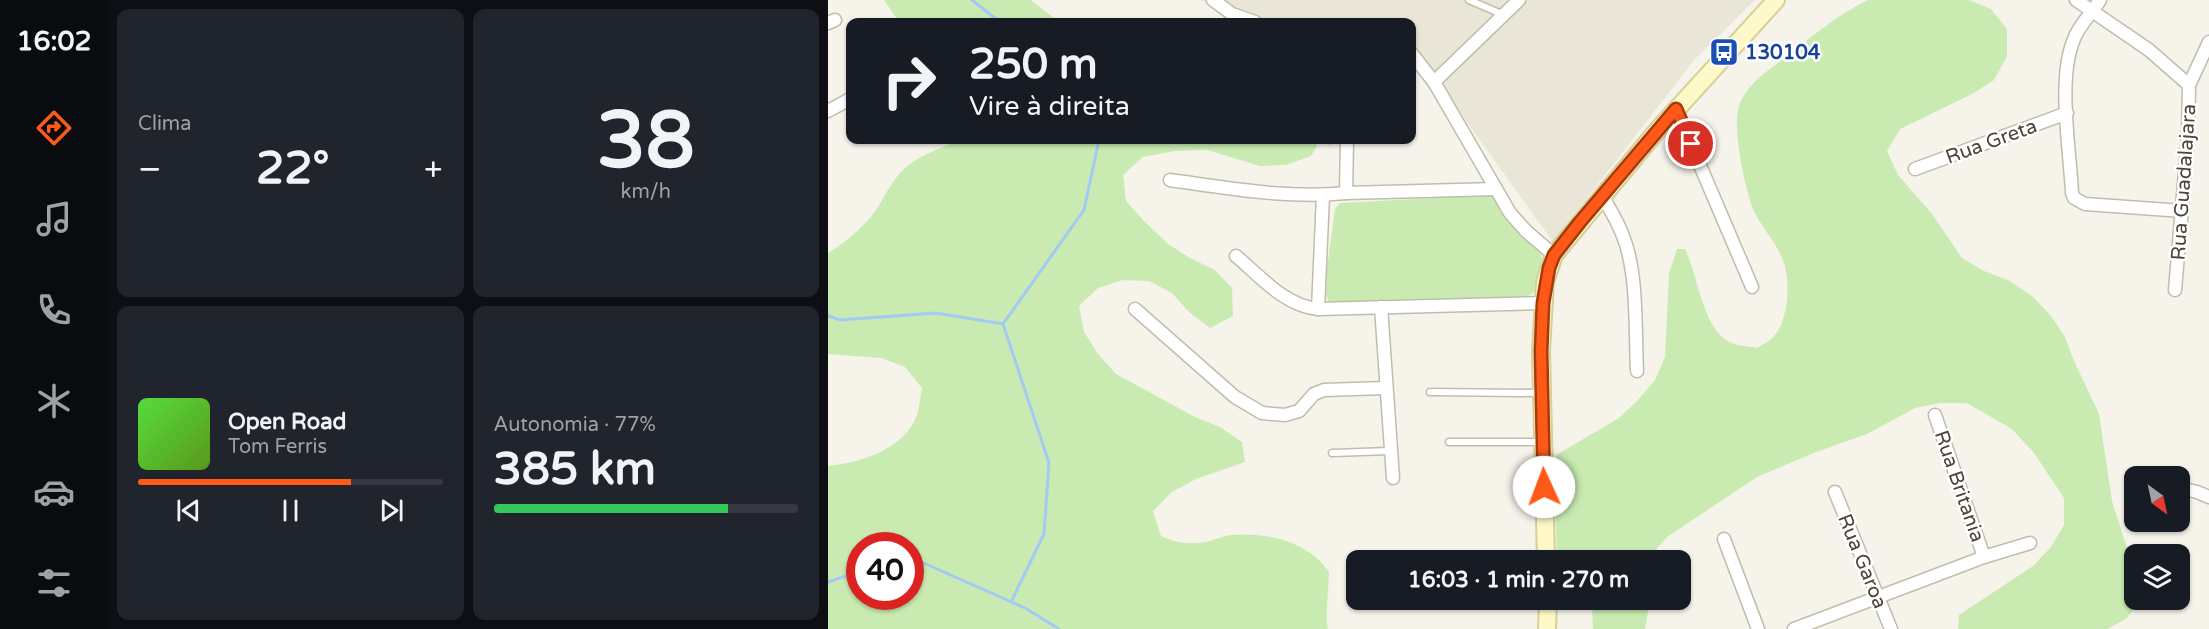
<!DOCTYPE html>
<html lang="pt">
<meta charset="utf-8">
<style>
body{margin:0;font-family:"Varela Round",sans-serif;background:#20242c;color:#f1f3f6;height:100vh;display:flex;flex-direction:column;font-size:22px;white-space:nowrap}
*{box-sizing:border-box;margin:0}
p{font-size:20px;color:#9ea1a6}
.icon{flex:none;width:33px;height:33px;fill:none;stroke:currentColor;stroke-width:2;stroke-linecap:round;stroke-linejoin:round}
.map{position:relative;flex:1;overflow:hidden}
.panel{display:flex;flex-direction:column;gap:9px;padding:9px;background:#0d0f14;width:720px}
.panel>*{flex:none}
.top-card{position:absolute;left:18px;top:18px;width:570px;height:126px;border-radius:12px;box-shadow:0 2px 4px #0004;background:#171b24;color:#f1f3f6;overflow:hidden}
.needle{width:39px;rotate:147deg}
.buttons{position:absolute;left:1296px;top:466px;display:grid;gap:12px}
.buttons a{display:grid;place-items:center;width:66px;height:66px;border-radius:12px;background:#171b24;box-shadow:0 2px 4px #0004;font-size:30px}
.speed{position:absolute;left:18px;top:532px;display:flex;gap:12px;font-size:30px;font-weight:700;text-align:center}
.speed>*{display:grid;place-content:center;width:78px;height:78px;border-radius:50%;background:#171b24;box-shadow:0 2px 4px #0004;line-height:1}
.speed .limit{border:9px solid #d22;background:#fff;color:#111}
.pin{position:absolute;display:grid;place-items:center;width:51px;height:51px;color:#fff;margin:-26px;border:3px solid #fff;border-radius:50%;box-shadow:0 2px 6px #0007}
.me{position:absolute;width:66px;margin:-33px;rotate:358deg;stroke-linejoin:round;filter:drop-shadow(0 0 4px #0008)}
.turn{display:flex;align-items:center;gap:21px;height:126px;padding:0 24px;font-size:27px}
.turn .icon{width:78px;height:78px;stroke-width:2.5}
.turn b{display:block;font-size:42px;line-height:51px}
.big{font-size:45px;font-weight:700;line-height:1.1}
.panel .tile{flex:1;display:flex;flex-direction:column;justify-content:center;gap:9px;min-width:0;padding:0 21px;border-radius:12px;background:#20242c}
.panel .dial{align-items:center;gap:0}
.dial b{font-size:78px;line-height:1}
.song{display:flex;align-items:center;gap:18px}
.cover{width:72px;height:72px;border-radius:9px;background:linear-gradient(135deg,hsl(110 70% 55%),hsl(90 70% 35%))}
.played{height:6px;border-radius:3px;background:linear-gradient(90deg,#ff5917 70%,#363941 70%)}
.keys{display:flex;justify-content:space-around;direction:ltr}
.heat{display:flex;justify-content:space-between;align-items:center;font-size:33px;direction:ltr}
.charge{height:9px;border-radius:4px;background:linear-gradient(90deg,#34c759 77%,#363941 0)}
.panel .tiles{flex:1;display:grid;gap:9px;grid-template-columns:repeat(2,1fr)}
.trip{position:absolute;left:518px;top:550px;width:345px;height:60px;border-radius:12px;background:#171b24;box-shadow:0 2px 4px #0004;font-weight:700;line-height:60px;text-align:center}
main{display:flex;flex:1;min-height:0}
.tabs{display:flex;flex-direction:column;width:108px;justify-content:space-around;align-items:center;background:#090b0e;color:#9ea1a6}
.tabs .icon{width:42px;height:42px}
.tabs .on{color:#ff5917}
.tabs b{font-size:27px;color:#f1f3f6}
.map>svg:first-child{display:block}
.residential{fill:#eae6d7}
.green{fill:#c9ebb1;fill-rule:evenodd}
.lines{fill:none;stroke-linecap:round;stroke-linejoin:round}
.stream{stroke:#a4c9f4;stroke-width:3}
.lane-casing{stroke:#c1bdab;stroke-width:9}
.street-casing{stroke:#c1bdab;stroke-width:15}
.secondary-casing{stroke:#d7cf98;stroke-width:20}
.lane{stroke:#fff;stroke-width:6}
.street{stroke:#fff;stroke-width:12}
.secondary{stroke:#fff9ca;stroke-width:16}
.route-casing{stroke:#a63a0f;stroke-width:15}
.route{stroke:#ff5917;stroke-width:10}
.labels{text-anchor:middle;stroke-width:5;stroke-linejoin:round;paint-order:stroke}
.transit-label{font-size:20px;font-weight:bold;fill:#164399;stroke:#fff;text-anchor:start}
.street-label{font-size:20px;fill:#4a4537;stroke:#fff}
</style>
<main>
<nav class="tabs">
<b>16:02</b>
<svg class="icon on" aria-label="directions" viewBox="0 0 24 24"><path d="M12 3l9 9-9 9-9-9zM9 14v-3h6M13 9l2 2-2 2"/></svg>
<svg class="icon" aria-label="music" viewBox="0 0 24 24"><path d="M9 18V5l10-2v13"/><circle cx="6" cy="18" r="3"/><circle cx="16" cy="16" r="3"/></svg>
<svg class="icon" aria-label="phone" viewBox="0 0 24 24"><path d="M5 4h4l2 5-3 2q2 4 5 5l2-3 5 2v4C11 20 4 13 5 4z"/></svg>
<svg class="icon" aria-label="climate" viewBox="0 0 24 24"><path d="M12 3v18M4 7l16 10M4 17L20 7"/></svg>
<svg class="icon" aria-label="car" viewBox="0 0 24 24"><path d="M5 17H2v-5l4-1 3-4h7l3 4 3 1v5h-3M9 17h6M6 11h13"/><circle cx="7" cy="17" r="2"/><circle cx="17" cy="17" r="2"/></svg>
<svg class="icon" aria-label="filters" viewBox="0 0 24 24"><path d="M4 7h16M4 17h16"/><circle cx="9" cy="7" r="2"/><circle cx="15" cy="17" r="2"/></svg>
</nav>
<section class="panel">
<div class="tiles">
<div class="tile"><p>Clima</p>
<div class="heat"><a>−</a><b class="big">22°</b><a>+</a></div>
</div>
<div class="tile dial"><b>38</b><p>km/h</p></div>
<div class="tile">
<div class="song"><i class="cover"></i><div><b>Open Road</b><p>Tom Ferris</p></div></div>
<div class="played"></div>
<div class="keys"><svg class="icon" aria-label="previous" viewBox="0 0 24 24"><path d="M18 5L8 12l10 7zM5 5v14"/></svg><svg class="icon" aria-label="pause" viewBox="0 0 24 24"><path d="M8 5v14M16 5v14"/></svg><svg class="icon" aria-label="next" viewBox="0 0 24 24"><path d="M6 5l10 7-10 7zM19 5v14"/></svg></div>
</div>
<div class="tile"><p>Autonomia · 77%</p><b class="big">385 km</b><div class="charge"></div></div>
</div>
</section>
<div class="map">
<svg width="1381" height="629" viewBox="0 0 1381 629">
<rect width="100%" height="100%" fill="#f5f3ea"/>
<polygon class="residential" points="371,0 927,0 867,59 725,242 614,87 584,53 584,22 458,22 414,16"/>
<g class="green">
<polygon points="56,0 203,0 231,22 71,22"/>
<path d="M 1040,0 L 1141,0 L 1163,9 L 1179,29 L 1179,56 L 1166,80 L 1144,94 L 1072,129 L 1059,151 L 1070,175 L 1104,214 L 1134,258 L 1156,271 L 1182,281 L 1205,297 L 1223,316 L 1237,337 L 1246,361 L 1271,414 L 1284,501 L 1306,570 L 1307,607 L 1299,618 L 1280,629 L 1130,629 L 1131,615 L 1205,566 L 1223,547 L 1236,525 L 1236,498 L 1206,453 L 1184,429 L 1139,403 L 1112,403 L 1087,408 L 1039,434 L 988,452 L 929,477 L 839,537 L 822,556 L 822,561 L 729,561 L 726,461 L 730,454 L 791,418 L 810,400 L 827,380 L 837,357 L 841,274 L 849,249 L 857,249 C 870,275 874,327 901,342 C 909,346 920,346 929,348 C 933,345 941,342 944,338 C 961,322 963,281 955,260 C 948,242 933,227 925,209 C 917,187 905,133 910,110 C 917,82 945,68 966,51 C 989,32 1013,13 1040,0 Z"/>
<path d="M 129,140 L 486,140 L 489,146 L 483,156 L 458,165 L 432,166 L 379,150 L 347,151 L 315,157 L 295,175 L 298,201 L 315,220 L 340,244 L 362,258 L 387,270 L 404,288 L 405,316 L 382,328 L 361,312 L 344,293 L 321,281 L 295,280 L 270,288 L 251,306 L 256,332 L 270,354 L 288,374 L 367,417 L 392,427 L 414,442 L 417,462 L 368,479 L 344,492 L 325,511 L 333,536 C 348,543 361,545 378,542 C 387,540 396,535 405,535 C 440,532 481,542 501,572 C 501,584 497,622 500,629 L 0,629 L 0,466 C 32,463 77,449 89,415 C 92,407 92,396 94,388 L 77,367 L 53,358 L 0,354 L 0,253 C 17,243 37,226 48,210 C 57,196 64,180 77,168 C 92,154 112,150 129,140 ZM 32,546 L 82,546 L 82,597 L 32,597 Z"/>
<path d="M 661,195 L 668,199 L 713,252 C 715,262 713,280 708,289 C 706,293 700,296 695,298 L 502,304 L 496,291 L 507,209 L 512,203 Z"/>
<polygon points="744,600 822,600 817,629 765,629 764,608"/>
</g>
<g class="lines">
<g class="stream">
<polyline points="144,0 172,22"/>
<polyline points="481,140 502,143"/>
<polyline points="0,316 12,320 108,313 175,324"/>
<polyline points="82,557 197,608 231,629"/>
<polyline points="0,582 32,571"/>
<polyline points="183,602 216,534 221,463 175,324 256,210 271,140"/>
</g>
<g class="lane-casing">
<g id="lane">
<polyline points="641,0 676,15"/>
<polyline points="602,392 711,393"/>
<polyline points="621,442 713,442"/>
<polyline points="504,453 561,451"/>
</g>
</g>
<g class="street-casing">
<g id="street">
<polyline points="385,0 404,14 427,22"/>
<polyline points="1248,0 1321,50 1361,85"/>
<path d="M 1272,0 C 1264,13 1251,25 1246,39 C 1229,79 1242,149 1244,193 L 1246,198 L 1257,204 L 1355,211"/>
<polyline points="0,23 7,20"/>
<polyline points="584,54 606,82 682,213 698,231 726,255"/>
<polyline points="606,82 691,0"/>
<polyline points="848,109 924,287"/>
<polyline points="0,111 22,99"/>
<polyline points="1087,169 1239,113"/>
<path d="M 342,180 C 400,188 460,199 518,193 L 668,189"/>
<polyline points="518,193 519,140"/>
<path d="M 774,195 C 781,208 790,222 795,236 C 810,273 807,331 809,371"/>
<path d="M 408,256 C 433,277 457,306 490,309 L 715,303"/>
<polyline points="1347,290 1360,136 1361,85 1381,42"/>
<polyline points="553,307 565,478"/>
<polyline points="307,309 407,397 434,413 457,415 471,411 486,394 496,390 557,388"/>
<polyline points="490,309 495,195"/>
<polyline points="1107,415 1156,557"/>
<polyline points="1352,488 1369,492 1381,497"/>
<polyline points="1007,492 1063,629"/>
<polyline points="896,539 930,629"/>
<polyline points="966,629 1156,557 1202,543"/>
</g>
</g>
<g class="secondary-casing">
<g id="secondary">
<polyline points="718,561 713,351 717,282 726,255 828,132 948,0"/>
<polyline points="719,629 720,600"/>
</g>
</g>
<use href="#lane" class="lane"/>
<use href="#street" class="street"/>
<use href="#secondary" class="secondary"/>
</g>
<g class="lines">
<g class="route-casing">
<polyline id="route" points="716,487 713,351 715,303 721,268 726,255 752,222 848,109 863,144"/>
</g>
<use href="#route" class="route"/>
</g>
<defs>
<g id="bus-square" transform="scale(1.5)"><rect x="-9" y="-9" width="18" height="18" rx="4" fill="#1a4fb4" stroke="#fff"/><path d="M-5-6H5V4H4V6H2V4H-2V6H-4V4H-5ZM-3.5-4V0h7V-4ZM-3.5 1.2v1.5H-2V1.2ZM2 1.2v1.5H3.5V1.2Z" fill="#fff"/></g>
</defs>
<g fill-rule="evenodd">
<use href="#bus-square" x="896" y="52"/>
</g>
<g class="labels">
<g class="transit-label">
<text x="917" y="59">130104</text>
</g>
<g class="street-label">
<text transform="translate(1163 141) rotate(-20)" y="7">Rua Greta</text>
<text transform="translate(1355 182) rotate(-86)" y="7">Rua Guadalajara</text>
<text transform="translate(1132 486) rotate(71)" y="7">Rua Britania</text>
<text transform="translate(1035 561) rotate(68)" y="7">Rua Garoa</text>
</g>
</g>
</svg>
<div class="buttons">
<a><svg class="needle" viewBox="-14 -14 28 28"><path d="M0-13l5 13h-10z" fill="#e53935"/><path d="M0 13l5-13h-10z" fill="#9ea1a6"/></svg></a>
<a><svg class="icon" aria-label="layers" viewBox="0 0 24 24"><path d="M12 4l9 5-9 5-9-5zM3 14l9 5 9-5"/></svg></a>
</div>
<div class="speed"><div class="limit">40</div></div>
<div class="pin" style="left:863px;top:144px;background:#d93025"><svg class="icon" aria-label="arrive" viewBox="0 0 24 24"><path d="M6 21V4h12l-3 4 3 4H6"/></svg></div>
<svg class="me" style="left:716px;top:487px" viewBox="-20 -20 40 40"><circle r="19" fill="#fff"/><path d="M0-13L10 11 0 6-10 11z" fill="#ff5917"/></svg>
<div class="trip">16:03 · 1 min · 270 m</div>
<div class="top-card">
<div class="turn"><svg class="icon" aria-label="right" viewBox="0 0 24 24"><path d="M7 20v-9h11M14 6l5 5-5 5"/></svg><div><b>250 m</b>Vire à direita</div></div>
</div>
</div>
</main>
